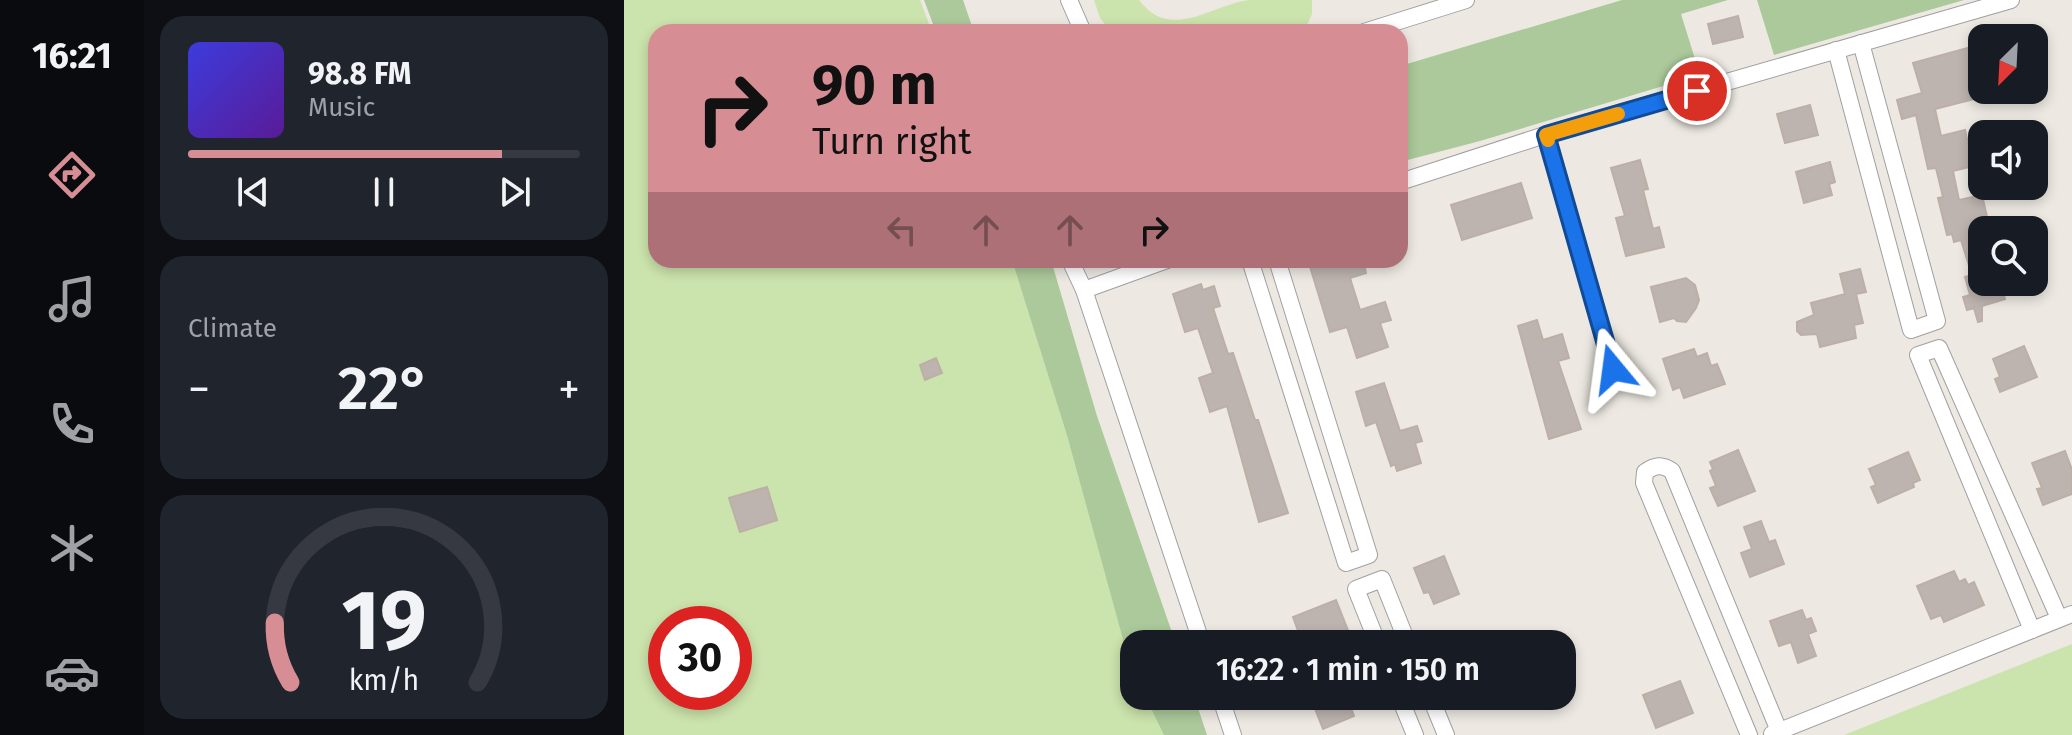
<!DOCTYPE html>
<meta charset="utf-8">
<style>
body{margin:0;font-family:"Fira Sans",sans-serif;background:#20242c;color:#f1f3f6;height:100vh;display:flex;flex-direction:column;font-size:30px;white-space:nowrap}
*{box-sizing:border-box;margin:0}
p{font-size:26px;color:#9ea1a6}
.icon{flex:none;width:44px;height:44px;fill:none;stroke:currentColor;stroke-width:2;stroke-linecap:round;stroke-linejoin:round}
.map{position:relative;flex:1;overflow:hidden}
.panel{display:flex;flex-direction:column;gap:16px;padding:16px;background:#0d0f14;width:480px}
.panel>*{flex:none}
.guide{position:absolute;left:24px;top:24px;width:760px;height:244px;border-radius:24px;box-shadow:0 4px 12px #0003;background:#d78d94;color:#111;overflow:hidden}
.needle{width:52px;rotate:204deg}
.buttons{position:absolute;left:1344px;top:24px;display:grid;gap:16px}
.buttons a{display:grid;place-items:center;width:80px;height:80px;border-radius:16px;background:#171b24;box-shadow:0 4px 12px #0003;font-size:40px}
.speed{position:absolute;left:24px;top:606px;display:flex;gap:16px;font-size:40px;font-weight:700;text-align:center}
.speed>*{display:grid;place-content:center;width:104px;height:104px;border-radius:50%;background:#171b24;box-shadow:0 4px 12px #0003;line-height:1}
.speed .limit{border:12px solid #d22;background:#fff;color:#111}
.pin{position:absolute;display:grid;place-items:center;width:68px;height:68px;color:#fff;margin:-34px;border:4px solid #fff;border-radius:50%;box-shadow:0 2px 8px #0007}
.me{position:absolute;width:88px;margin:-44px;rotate:344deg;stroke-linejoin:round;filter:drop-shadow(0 0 6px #0008)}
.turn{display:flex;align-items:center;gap:28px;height:168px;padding:0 32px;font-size:36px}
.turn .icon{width:104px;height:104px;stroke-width:2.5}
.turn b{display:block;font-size:56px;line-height:68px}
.lanes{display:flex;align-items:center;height:76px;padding:0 32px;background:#0003;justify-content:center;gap:40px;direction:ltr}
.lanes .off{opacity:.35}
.big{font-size:60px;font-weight:600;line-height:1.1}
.panel .widget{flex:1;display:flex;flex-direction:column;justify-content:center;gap:12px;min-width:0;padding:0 28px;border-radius:24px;background:#20242c}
.panel .dial{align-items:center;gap:0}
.dial svg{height:208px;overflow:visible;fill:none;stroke:#363941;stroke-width:7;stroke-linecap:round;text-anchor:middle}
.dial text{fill:#f1f3f6;stroke:none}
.song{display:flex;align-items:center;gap:24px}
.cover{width:96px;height:96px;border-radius:12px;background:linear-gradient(135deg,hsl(240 70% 55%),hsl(270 70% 35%))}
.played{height:8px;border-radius:4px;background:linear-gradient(90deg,#d78d94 80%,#363941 80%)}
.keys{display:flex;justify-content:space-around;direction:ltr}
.heat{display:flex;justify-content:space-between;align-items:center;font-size:44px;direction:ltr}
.trip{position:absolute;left:496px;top:630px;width:456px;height:80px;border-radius:24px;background:#171b24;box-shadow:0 4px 12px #0003;font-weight:600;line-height:80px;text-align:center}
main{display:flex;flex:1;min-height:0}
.tab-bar{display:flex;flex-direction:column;width:144px;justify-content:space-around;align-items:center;background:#090b0e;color:#9ea1a6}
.tab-bar .icon{width:56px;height:56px}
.tab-bar .current{color:#d78d94}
.tab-bar b{font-size:36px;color:#f1f3f6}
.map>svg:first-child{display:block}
.grass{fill:#cbe3ac;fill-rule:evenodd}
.forest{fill:#abc99a}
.building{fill:#bdb4af;stroke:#bdafa6;stroke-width:2}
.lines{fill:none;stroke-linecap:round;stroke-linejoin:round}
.street-casing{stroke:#a0a0a0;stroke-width:18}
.street{stroke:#fff;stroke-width:16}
.route-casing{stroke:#114b97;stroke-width:20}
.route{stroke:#1a73e8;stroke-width:14}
.slow{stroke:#f59e0b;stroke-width:14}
</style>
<main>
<nav class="tab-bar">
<b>16:21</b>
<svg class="icon current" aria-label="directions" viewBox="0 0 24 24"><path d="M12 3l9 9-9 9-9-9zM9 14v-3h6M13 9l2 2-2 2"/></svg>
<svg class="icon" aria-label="music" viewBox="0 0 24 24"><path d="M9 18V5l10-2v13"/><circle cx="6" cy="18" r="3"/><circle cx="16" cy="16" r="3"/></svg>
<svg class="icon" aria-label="phone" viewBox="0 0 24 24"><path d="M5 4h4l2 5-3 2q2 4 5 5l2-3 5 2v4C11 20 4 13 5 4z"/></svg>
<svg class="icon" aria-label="climate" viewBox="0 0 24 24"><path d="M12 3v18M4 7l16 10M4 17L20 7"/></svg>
<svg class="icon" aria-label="car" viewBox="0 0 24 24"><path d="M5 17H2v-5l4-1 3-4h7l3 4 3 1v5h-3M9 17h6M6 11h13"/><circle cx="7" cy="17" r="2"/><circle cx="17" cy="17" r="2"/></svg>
</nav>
<section class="panel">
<div class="widget">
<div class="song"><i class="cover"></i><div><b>98.8 FM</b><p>Music</p></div></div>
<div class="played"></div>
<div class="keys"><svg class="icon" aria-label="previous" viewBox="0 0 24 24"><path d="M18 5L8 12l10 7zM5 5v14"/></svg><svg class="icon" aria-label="pause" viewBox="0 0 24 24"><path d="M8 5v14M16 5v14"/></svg><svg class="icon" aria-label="next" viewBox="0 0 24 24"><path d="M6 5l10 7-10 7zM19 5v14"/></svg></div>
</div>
<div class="widget"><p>Climate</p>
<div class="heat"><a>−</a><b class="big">22°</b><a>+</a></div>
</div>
<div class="widget dial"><svg viewBox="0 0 100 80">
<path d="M14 69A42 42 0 1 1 86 69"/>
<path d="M14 69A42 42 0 0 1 8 46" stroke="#d78d94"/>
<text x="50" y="56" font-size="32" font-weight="700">19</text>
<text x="50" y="72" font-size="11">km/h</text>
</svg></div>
</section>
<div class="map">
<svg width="1448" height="735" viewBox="0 0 1448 735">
<rect width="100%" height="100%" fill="#ede9e2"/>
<g class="grass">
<path d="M 0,0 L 296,0 L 308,32 L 32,32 L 32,260 L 388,260 L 510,644 L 510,696 L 543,696 L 557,735 L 0,735 ZM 42,624 L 110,624 L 110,692 L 42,692 Z"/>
<path d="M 470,0 L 515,0 C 546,42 587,5 625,0 C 645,0 669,0 688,0 L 688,14 L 683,25 L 663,32 L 487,32 L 476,18 Z"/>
<polygon points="1448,644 1448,735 1220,735"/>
</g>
<g class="forest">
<polygon points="300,0 339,0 350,32 312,32"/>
<polygon points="998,0 1104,0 1057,14 1076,75 856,141 776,162 776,66"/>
<polygon points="1133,0 1340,0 1150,55"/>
<polygon points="388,260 427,260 473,416 552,644 510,644 510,673 505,661 443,435"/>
<polygon points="521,696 570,696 583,735 540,735"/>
</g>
<g class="building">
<polygon points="1114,16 1119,37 1089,44 1084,24"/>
<polygon points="1358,44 1358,97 1311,109 1317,136 1341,130 1349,166 1329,171 1335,200 1358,195 1366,230 1358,230 1358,282 1376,282 1381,299 1358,306 1358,321 1354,322 1350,308 1343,310 1339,297 1346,295 1341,277 1348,275 1337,240 1330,242 1328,234 1323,235 1314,198 1319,197 1312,168 1304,169 1292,115 1278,119 1273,100 1298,93 1289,63"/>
<polygon points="1186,105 1194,135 1161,143 1153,114"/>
<polygon points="1016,160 1024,189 1019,190 1029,229 1035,227 1040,247 1002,256 992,218 1001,216 987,168"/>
<polygon points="1206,162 1211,182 1205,184 1208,195 1180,203 1172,172"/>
<polygon points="897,183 908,218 838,240 827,205"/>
<polygon points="684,260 739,260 742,273 726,278 736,310 761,302 767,320 756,323 764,347 733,358 723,327 706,332"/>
<polygon points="1236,269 1242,292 1232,294 1239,323 1230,325 1232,338 1196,347 1193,334 1177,335 1173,331 1173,322 1190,315 1187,303 1221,294 1216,274"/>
<polygon points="1062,278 1071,285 1075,300 1072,308 1062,322 1053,321 1050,318 1036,322 1027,287"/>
<polygon points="577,284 579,290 590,286 596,306 589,308 604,354 609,353 631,420 634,420 664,513 635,522 603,406 586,412 575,378 589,373 574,328 561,332 549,294"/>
<polygon points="913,320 919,340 938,334 945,358 934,361 957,429 925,439 894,326"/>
<polygon points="1400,346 1413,377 1376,392 1371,379 1376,377 1369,359"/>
<polygon points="1070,349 1073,357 1083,353 1087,366 1093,364 1101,384 1060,398 1056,387 1049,390 1039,359"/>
<polygon points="312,358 318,373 301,380 296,365"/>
<polygon points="760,383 776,431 793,426 798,441 791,443 797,463 773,471 771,464 767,466 752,422 742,426 732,392"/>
<polygon points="1114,450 1131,491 1094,506 1086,488 1092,486 1086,471 1089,469 1086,462"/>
<polygon points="1441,451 1448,470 1448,494 1419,505 1413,489 1418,488 1408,463"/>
<polygon points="1284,452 1296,480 1289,483 1290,487 1254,503 1247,487 1252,485 1245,469"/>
<polygon points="143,487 153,520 116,532 105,498"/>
<polygon points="1137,521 1145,542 1151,540 1160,564 1126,577 1117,553 1128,549 1120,527"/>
<polygon points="820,556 835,594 810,604 805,592 800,593 790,568"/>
<polygon points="1330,571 1335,582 1341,579 1344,585 1350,582 1360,605 1320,622 1317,615 1307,619 1293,586"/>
<polygon points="712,600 727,638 712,644 679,644 669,617"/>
<polygon points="1178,610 1182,620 1187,618 1192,631 1184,634 1192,656 1174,663 1167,642 1155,646 1146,621"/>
<polygon points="1056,681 1069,713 1032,728 1019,695"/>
<polygon points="686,696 722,696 730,716 699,729"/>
</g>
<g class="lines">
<g class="street-casing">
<g id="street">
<polyline points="445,0 459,32"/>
<polyline points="740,32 842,0"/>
<polyline points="1212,50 1287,330 1313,321 1237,43"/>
<polyline points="922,135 989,369"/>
<polyline points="776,182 933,131 1387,0"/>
<polyline points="446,260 460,290 578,644"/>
<polyline points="626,260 722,563 745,555 653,260"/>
<polyline points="460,290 543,260"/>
<polyline points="1408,630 1294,355 1315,348 1435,618"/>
<polyline points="754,644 732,589 758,579 784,644"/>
<polyline points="596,696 609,735"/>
<polyline points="775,696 791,735"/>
<polyline points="806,696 822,735"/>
<polyline points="1148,734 1448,614"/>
<path d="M 1125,735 L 1020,483 L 1021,472 C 1031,465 1038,464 1048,471 L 1155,731"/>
</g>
</g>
<use href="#street" class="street"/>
</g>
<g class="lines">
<g class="route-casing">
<polyline id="route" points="989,369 922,135 1073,91"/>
</g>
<use href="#route" class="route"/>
<polyline class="slow" points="924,140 922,135 994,114"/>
</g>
</svg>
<div class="buttons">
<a><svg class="needle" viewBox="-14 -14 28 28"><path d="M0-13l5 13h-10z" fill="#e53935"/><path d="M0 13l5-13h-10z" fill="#9ea1a6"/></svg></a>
<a><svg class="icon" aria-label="sound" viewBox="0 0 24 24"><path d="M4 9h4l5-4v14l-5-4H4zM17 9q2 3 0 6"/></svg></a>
<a><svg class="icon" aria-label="search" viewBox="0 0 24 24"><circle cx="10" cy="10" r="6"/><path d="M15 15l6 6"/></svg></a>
</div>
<div class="speed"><div class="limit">30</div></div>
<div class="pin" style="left:1073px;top:91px;background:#d93025"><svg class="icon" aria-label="arrive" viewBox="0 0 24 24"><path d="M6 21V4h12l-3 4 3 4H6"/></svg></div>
<svg class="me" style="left:989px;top:369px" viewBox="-20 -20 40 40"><path d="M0-17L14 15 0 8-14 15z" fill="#1a73e8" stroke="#fff" stroke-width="4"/></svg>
<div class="trip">16:22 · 1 min · 150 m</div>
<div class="guide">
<div class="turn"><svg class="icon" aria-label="right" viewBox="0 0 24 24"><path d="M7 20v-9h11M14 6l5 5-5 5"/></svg><div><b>90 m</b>Turn right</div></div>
<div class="lanes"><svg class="icon off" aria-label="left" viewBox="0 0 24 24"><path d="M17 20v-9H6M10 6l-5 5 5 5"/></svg><svg class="icon off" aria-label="ahead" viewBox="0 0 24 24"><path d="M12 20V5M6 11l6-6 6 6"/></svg><svg class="icon off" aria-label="ahead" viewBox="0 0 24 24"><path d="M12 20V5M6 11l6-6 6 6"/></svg><svg class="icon" aria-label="right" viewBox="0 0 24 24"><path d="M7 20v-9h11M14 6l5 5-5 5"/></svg></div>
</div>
</div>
</main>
